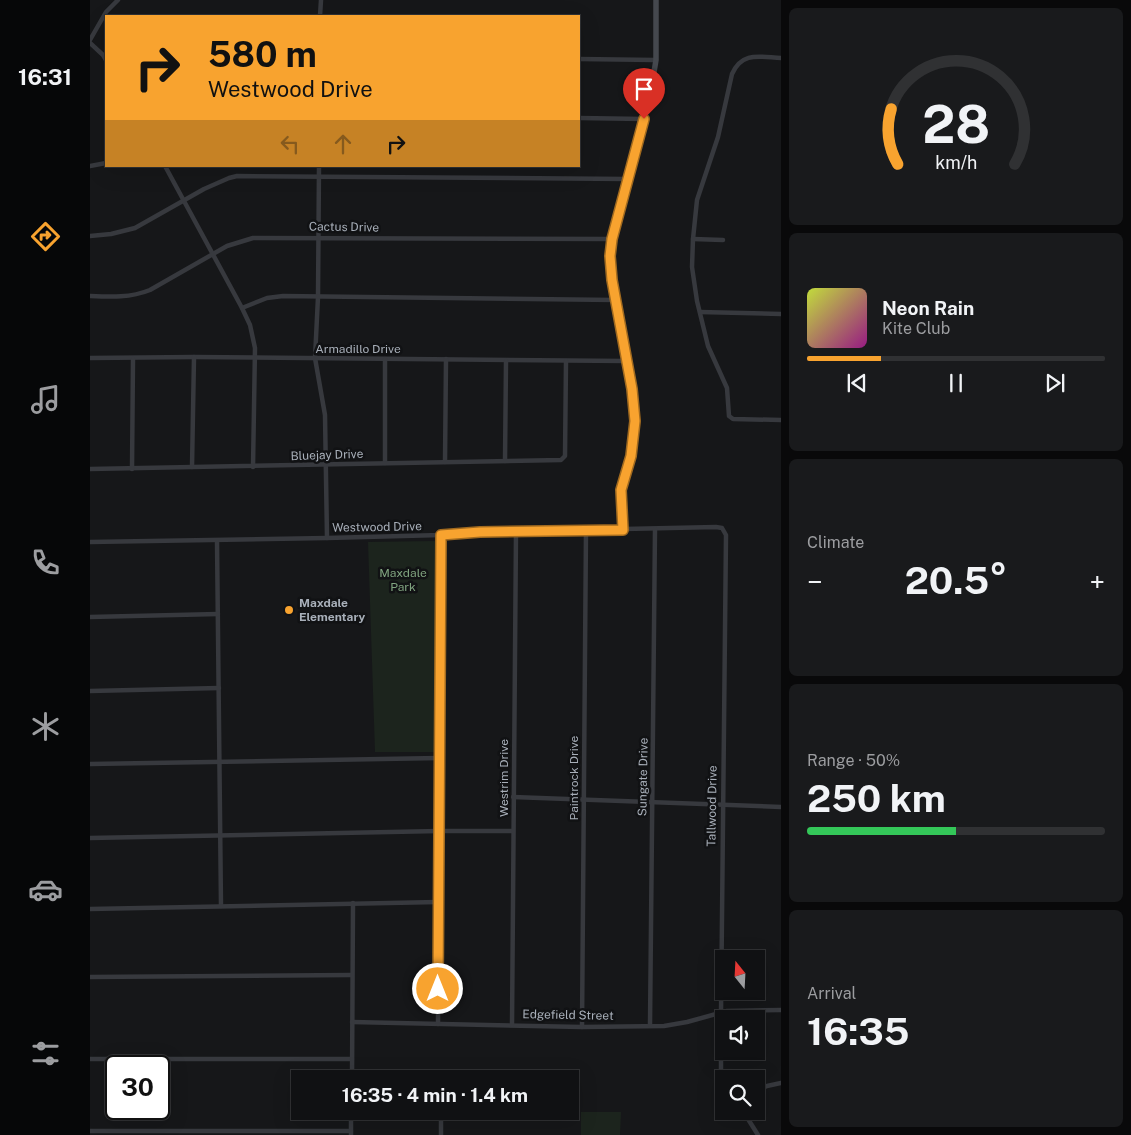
<!DOCTYPE html>
<meta charset="utf-8">
<style>
body{margin:0;font-family:"Public Sans",sans-serif;background:#191a1c;color:#f1f3f6;height:100vh;display:flex;flex-direction:column;font-size:19px;white-space:nowrap}
*{box-sizing:border-box;margin:0}
p{font-size:16px;color:#9c9da0}
.icon{flex:none;width:28px;height:28px;fill:none;stroke:currentColor;stroke-width:2;stroke-linecap:round;stroke-linejoin:round}
.map{position:relative;flex:1;overflow:hidden}
.side{display:flex;flex-direction:column;gap:8px;padding:8px;background:#09090a;width:350px}
.side>*{flex:none}
.banner{position:absolute;left:15px;top:15px;width:475px;height:152px;border-radius:0px;box-shadow:0 5px 20px #0002,0 0 0 1px #303133;background:#f8a32f;color:#111;overflow:hidden}
.needle{width:32px;rotate:342deg}
.buttons{position:absolute;left:625px;top:950px;display:grid;gap:10px}
.buttons a{display:grid;place-items:center;width:50px;height:50px;border-radius:0px;background:#101113;box-shadow:0 5px 20px #0002,0 0 0 1px #303133;font-size:25px}
.speed{position:absolute;left:15px;top:1055px;display:flex;gap:10px;font-size:25px;font-weight:700;text-align:center}
.speed>*{display:grid;place-content:center;width:65px;height:65px;border-radius:50%;background:#101113;box-shadow:0 5px 20px #0002,0 0 0 1px #303133;line-height:1}
.speed .limit{border:2px solid #111;border-radius:8px;background:#fff;color:#111}
.pin{position:absolute;display:grid;place-items:center;width:42px;height:42px;color:#fff;margin:-51px -21px;border-radius:50% 50% 50% 0;rotate:-45deg;box-shadow:0 0 5px #0007}
.pin .icon{rotate:45deg}
.me{position:absolute;width:55px;margin:-28px;rotate:0deg;stroke-linejoin:round;filter:drop-shadow(0 0 4px #0008)}
.turn{display:flex;align-items:center;gap:18px;height:105px;padding:0 20px;font-size:22px}
.turn .icon{width:65px;height:65px;stroke-width:2.5}
.turn b{display:block;font-size:35px;line-height:42px}
.lanes{display:flex;align-items:center;height:48px;padding:0 20px;background:#0003;justify-content:center;gap:25px;direction:ltr}
.lanes .off{opacity:.35}
.big{font-size:38px;font-weight:700;line-height:1.1}
.side .card{flex:1;display:flex;flex-direction:column;justify-content:center;gap:8px;min-width:0;padding:0 18px;border-radius:8px;background:#191a1c}
.side .dial{align-items:center;gap:0}
.dial svg{height:130px;overflow:visible;fill:none;stroke:#303133;stroke-width:7;stroke-linecap:round;text-anchor:middle}
.dial text{fill:#f1f3f6;stroke:none}
.song{display:flex;align-items:center;gap:15px}
.cover{width:60px;height:60px;border-radius:8px;background:linear-gradient(135deg,hsl(70 70% 55%),hsl(310 70% 35%))}
.played{height:5px;border-radius:2px;background:linear-gradient(90deg,#f8a32f 25%,#303133 25%)}
.keys{display:flex;justify-content:space-around;direction:ltr}
.heat{display:flex;justify-content:space-between;align-items:center;font-size:28px;direction:ltr}
.charge{height:8px;border-radius:4px;background:linear-gradient(90deg,#34c759 50%,#303133 0)}
.trip{position:absolute;left:201px;top:1070px;width:288px;height:50px;border-radius:0px;background:#101113;box-shadow:0 5px 20px #0002,0 0 0 1px #303133;font-weight:700;line-height:50px;text-align:center}
main{display:flex;flex:1;min-height:0}
.tab-bar{display:flex;flex-direction:column;width:90px;justify-content:space-around;align-items:center;background:#060708;color:#9c9da0}
.tab-bar .icon{width:35px;height:35px}
.tab-bar .selected{color:#f8a32f}
.tab-bar b{font-size:22px;color:#f1f3f6}
.map>svg:first-child{display:block}
.green{fill:#1c241d}
.lines{fill:none;stroke-linecap:round;stroke-linejoin:round}
.street{stroke:#37393e;stroke-width:4.5}
.secondary{stroke:#45484e;stroke-width:5.5}
.route-casing{stroke:#a16a1f;stroke-width:12}
.route{stroke:#f8a32f;stroke-width:9}
.poi-dot{fill:#f8a32f;stroke:#111214;stroke-width:2}
.labels{text-anchor:middle;stroke-width:5;stroke-linejoin:round;paint-order:stroke}
.street-label{font-size:12px;fill:#a8afb9;stroke:#111214}
.park-label{font-size:12px;fill:#80a47f;stroke:#111214}
.poi-label{font-size:12px;font-weight:bold;fill:#a8afb9;stroke:#111214;text-anchor:start}
</style>
<main>
<nav class="tab-bar">
<b>16:31</b>
<svg class="icon selected" aria-label="directions" viewBox="0 0 24 24"><path d="M12 3l9 9-9 9-9-9zM9 14v-3h6M13 9l2 2-2 2"/></svg>
<svg class="icon" aria-label="music" viewBox="0 0 24 24"><path d="M9 18V5l10-2v13"/><circle cx="6" cy="18" r="3"/><circle cx="16" cy="16" r="3"/></svg>
<svg class="icon" aria-label="phone" viewBox="0 0 24 24"><path d="M5 4h4l2 5-3 2q2 4 5 5l2-3 5 2v4C11 20 4 13 5 4z"/></svg>
<svg class="icon" aria-label="climate" viewBox="0 0 24 24"><path d="M12 3v18M4 7l16 10M4 17L20 7"/></svg>
<svg class="icon" aria-label="car" viewBox="0 0 24 24"><path d="M5 17H2v-5l4-1 3-4h7l3 4 3 1v5h-3M9 17h6M6 11h13"/><circle cx="7" cy="17" r="2"/><circle cx="17" cy="17" r="2"/></svg>
<svg class="icon" aria-label="filters" viewBox="0 0 24 24"><path d="M4 7h16M4 17h16"/><circle cx="9" cy="7" r="2"/><circle cx="15" cy="17" r="2"/></svg>
</nav>
<div class="map">
<svg width="691" height="1135" viewBox="0 0 691 1135">
<rect width="100%" height="100%" fill="#161719"/>
<g class="green">
<polygon points="345,541 349,752 285,752 278,542"/>
<polygon points="491,1112 531,1112 530,1135 491,1135"/>
</g>
<g class="lines">
<g class="street">
<polyline points="230,16 231,0"/>
<polyline points="0,40 16,12 28,0"/>
<polyline points="0,43 13,55 16,60"/>
<path d="M 691,58 C 670,57 652,51 642,74 L 628,137 L 607,200 L 603,239 L 602,267 L 607,301 L 618,346 L 637,388 L 639,416 L 643,419 L 691,420"/>
<polyline points="489,59 566,60"/>
<polyline points="489,118 554,119"/>
<polyline points="0,166 16,163"/>
<polyline points="75,166 152,308 160,325 165,348 163,467"/>
<polyline points="229,166 228,297 225,358 235,415 237,538"/>
<polyline points="0,236 21,234 45,228 114,189 139,178 147,176 537,179"/>
<polyline points="603,239 633,240"/>
<path d="M 0,296 C 21,297 40,298 60,290 L 137,246 L 163,238 L 522,239"/>
<polyline points="152,308 177,298 193,296 525,300"/>
<polyline points="610,312 691,314"/>
<polyline points="0,358 104,357 536,361"/>
<polyline points="295,359 295,463"/>
<polyline points="415,461 416,361"/>
<polyline points="355,462 356,359"/>
<polyline points="102,467 104,357"/>
<polyline points="0,469 471,460 475,456 476,361"/>
<polyline points="42,469 43,359"/>
<polyline points="127,541 131,906"/>
<polyline points="0,542 237,538 351,535 390,532 626,527 632,528 636,535 631,1013 631,1070 634,1082"/>
<polyline points="0,617 128,614"/>
<polyline points="0,691 129,688"/>
<polyline points="0,764 349,758"/>
<polyline points="423,797 691,807"/>
<polyline points="0,838 349,831 423,831"/>
<polyline points="0,909 348,902"/>
<polyline points="0,977 261,975"/>
<polyline points="262,1022 492,1027 574,1026 597,1022 637,1011 691,1010"/>
<polyline points="348,1024 351,535"/>
<polyline points="422,1025 426,532"/>
<polyline points="560,1025 565,529"/>
<polyline points="492,1027 496,530"/>
<polyline points="0,1059 262,1059"/>
<polyline points="262,1079 263,903"/>
<polyline points="666,1091 677,1086 691,1083"/>
<polyline points="351,1111 351,1135"/>
<polyline points="653,1111 668,1135"/>
<polyline points="0,1131 261,1131"/>
<polyline points="261,1135 261,1111"/>
</g>
<polyline class="secondary" points="533,530 531,490 541,456 545,421 543,389 521,280 520,256 522,239 560,96 566,60 566,0"/>
</g>
<g class="lines">
<g class="route-casing">
<polyline id="route" points="348,989 351,535 390,532 533,530 531,490 541,456 545,421 542,389 522,280 520,256 522,239 554,119"/>
</g>
<use href="#route" class="route"/>
</g>
<circle class="poi-dot" cx="199" cy="610" r="5"/>
<g class="labels">
<g class="street-label">
<text transform="translate(254 227) rotate(1)" y="4">Cactus Drive</text>
<text x="268" y="353">Armadillo Drive</text>
<text transform="translate(237 455) rotate(-2)" y="4">Bluejay Drive</text>
<text transform="translate(287 527) rotate(-1)" y="4">Westwood Drive</text>
<text transform="translate(553 777) rotate(-89)" y="4">Sungate Drive</text>
<text transform="translate(414 778) rotate(-90)" y="4">Westrim Drive</text>
<text transform="translate(484 778) rotate(-90)" y="4">Paintrock Drive</text>
<text transform="translate(622 806) rotate(-89)" y="4">Tallwood Drive</text>
<text transform="translate(478 1015) rotate(1)" y="4">Edgefield Street</text>
</g>
<g class="park-label">
<text x="313" y="577">Maxdale<tspan x="313" dy="14">Park</tspan></text>
</g>
<g class="poi-label">
<text x="209" y="607">Maxdale<tspan x="209" dy="14">Elementary</tspan></text>
</g>
</g>
</svg>
<div class="buttons">
<a><svg class="needle" viewBox="-14 -14 28 28"><path d="M0-13l5 13h-10z" fill="#e53935"/><path d="M0 13l5-13h-10z" fill="#9c9da0"/></svg></a>
<a><svg class="icon" aria-label="sound" viewBox="0 0 24 24"><path d="M4 9h4l5-4v14l-5-4H4zM17 9q2 3 0 6"/></svg></a>
<a><svg class="icon" aria-label="search" viewBox="0 0 24 24"><circle cx="10" cy="10" r="6"/><path d="M15 15l6 6"/></svg></a>
</div>
<div class="speed"><div class="limit">30</div></div>
<div class="pin" style="left:554px;top:119px;background:#d93025"><svg class="icon" aria-label="arrive" viewBox="0 0 24 24"><path d="M6 21V4h12l-3 4 3 4H6"/></svg></div>
<svg class="me" style="left:348px;top:989px" viewBox="-20 -20 40 40"><circle r="17" fill="#f8a32f" stroke="#fff" stroke-width="3"/><path d="M0-11L8 9 0 5-8 9z" fill="#fff"/></svg>
<div class="trip">16:35 · 4 min · 1.4 km</div>
<div class="banner">
<div class="turn"><svg class="icon" aria-label="right" viewBox="0 0 24 24"><path d="M7 20v-9h11M14 6l5 5-5 5"/></svg><div><b>580 m</b>Westwood Drive</div></div>
<div class="lanes"><svg class="icon off" aria-label="left" viewBox="0 0 24 24"><path d="M17 20v-9H6M10 6l-5 5 5 5"/></svg><svg class="icon off" aria-label="ahead" viewBox="0 0 24 24"><path d="M12 20V5M6 11l6-6 6 6"/></svg><svg class="icon" aria-label="right" viewBox="0 0 24 24"><path d="M7 20v-9h11M14 6l5 5-5 5"/></svg></div>
</div>
</div>
<section class="side">
<div class="card dial"><svg viewBox="0 0 100 80">
<path d="M14 69A42 42 0 1 1 86 69"/>
<path d="M14 69A42 42 0 0 1 10 35" stroke="#f8a32f"/>
<text x="50" y="56" font-size="32" font-weight="700">28</text>
<text x="50" y="72" font-size="11">km/h</text>
</svg></div>
<div class="card">
<div class="song"><i class="cover"></i><div><b>Neon Rain</b><p>Kite Club</p></div></div>
<div class="played"></div>
<div class="keys"><svg class="icon" aria-label="previous" viewBox="0 0 24 24"><path d="M18 5L8 12l10 7zM5 5v14"/></svg><svg class="icon" aria-label="pause" viewBox="0 0 24 24"><path d="M8 5v14M16 5v14"/></svg><svg class="icon" aria-label="next" viewBox="0 0 24 24"><path d="M6 5l10 7-10 7zM19 5v14"/></svg></div>
</div>
<div class="card"><p>Climate</p>
<div class="heat"><a>−</a><b class="big">20.5°</b><a>+</a></div>
</div>
<div class="card"><p>Range · 50%</p><b class="big">250 km</b><div class="charge"></div></div>
<div class="card"><p>Arrival</p><b class="big">16:35</b></div>
</section>
</main>
